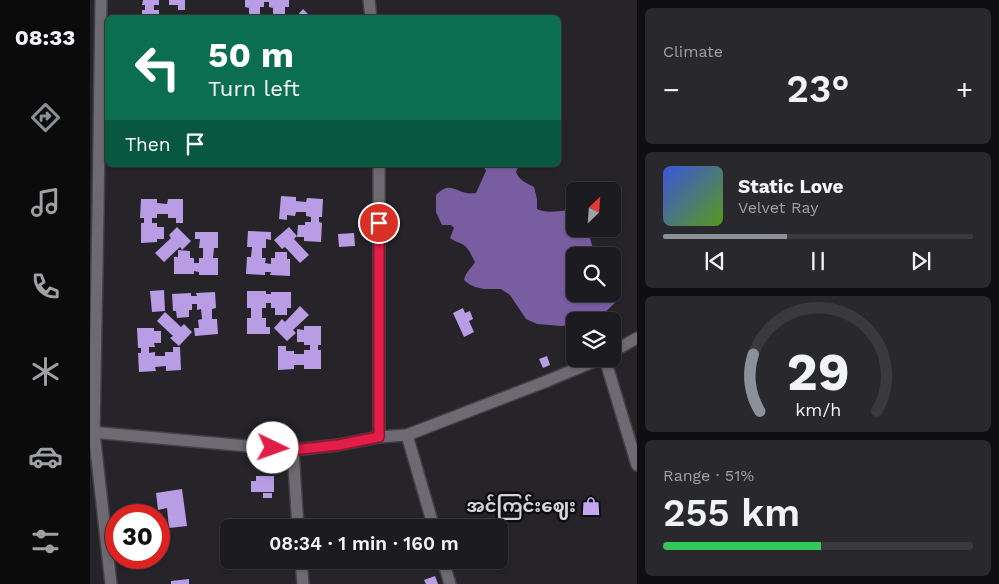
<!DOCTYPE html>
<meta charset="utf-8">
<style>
body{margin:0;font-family:"Work Sans","Noto Sans Myanmar",sans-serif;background:#29282c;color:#f1f3f6;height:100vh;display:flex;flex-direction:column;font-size:19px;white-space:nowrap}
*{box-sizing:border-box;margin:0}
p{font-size:16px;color:#a0a1a4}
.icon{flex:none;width:28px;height:28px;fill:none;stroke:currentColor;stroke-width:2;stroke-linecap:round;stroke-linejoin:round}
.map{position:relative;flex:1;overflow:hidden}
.sheet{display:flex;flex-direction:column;gap:8px;padding:8px;background:#0f0f11;width:362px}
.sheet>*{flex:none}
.top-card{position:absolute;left:15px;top:15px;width:456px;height:152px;border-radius:8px;box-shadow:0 1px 4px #0004,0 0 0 1px #3a393d;background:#0b6e4f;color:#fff;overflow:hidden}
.needle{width:32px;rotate:25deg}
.tools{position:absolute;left:476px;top:182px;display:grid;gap:10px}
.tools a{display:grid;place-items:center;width:55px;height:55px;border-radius:8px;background:#1c1b1f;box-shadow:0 1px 4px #0004,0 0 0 1px #3a393d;font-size:25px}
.speed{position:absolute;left:15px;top:504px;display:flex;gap:10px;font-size:25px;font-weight:700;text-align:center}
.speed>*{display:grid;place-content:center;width:65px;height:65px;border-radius:50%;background:#1c1b1f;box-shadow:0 1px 4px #0004,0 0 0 1px #3a393d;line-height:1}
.speed .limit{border:8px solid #d22;background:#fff;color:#111}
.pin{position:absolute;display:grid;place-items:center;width:42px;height:42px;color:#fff;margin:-21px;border:2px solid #fff;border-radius:50%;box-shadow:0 1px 5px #0007}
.me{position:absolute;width:55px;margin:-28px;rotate:93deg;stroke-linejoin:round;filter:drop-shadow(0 0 4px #0008)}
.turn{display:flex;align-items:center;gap:18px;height:105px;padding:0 20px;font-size:22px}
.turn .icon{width:65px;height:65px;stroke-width:2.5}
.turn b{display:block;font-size:35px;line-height:42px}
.then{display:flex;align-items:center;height:48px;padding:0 20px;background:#0003;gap:10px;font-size:19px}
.big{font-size:38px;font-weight:600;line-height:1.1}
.sheet .card{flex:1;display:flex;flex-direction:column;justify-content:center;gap:8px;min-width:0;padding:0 18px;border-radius:8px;background:#29282c}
.sheet .dial{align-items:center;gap:0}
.dial svg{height:130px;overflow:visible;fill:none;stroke:#3a393d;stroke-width:7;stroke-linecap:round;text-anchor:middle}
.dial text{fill:#f1f3f6;stroke:none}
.song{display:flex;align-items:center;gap:15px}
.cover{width:60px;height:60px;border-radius:8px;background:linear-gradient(135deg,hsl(230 70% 55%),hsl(90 70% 35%))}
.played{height:5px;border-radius:2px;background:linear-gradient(90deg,#8c9099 40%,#3a393d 40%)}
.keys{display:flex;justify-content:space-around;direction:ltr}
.heat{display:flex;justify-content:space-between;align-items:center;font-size:28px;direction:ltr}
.charge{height:8px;border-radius:4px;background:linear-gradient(90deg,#34c759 51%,#3a393d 0)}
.trip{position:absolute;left:130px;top:519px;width:288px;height:50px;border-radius:8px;background:#1c1b1f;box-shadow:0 1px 4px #0004,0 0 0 1px #3a393d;font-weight:600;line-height:50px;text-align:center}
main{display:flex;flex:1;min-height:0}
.dock{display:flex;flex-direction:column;width:90px;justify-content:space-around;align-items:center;background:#0b0b0c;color:#a0a1a4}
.dock .icon{width:35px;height:35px}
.dock .on{color:#8c9099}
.dock b{font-size:22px;color:#f1f3f6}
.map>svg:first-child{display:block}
.water{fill:#785da0}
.building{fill:#b89ce4}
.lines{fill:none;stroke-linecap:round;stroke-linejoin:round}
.minor-casing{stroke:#424045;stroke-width:14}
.minor{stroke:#6d6b71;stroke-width:11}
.route-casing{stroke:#92132f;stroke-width:12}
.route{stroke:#e11d48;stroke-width:9}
.labels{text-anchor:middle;stroke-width:5;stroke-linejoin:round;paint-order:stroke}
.poi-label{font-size:18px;font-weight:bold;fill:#d4d3d6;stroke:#0f0e10;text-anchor:end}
</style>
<main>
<nav class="dock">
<b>08:33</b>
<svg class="icon on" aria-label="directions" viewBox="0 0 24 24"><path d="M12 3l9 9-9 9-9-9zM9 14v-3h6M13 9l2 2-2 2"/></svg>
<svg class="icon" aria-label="music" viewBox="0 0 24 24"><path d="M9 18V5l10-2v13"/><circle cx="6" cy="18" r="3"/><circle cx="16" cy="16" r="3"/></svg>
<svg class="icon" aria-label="phone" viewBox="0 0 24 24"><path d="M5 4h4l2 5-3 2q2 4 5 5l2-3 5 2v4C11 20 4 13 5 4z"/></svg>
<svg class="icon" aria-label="climate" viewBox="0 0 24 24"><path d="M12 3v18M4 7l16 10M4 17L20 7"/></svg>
<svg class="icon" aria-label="car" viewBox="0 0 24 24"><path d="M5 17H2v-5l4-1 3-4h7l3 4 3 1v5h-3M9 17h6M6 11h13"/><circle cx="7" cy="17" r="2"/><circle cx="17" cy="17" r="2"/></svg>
<svg class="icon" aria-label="filters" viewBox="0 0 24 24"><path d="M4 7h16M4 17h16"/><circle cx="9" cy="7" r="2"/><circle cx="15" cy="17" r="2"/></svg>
</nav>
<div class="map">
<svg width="547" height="584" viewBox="0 0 547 584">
<rect width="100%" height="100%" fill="#262429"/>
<path class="water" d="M 393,165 L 429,165 L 426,172 C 429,180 436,183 444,187 L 447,199 L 447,209 C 458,215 473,209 485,210 L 485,229 L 499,229 C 499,240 503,246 506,256 L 485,256 L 485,294 L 509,294 L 520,297 L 526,296 L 528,300 L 508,319 L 499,321 L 485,321 L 485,324 L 472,326 L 447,324 L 436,319 L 420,295 L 411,289 L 394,289 L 385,287 L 379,284 L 374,280 C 376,271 381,269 385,262 C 382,257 380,251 376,247 C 371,242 365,242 360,238 L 364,228 L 361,225 L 352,225 L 346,212 L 346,195 C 360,181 364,191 377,193 C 380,194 383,193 386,193 L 396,171 Z"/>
<g class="building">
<polygon points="53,0 69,0 69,5 64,5 64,10 69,10 69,14 76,14 76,18 52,18 52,10 55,10 55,5 52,5"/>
<polygon points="79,0 95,0 95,10 88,10 88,5 79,5"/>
<polygon points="155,0 199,0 199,7 195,7 195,14 183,14 183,8 179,7 179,2 174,2 174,7 170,7 170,18 159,18 159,8 155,7"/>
<polygon points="213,9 222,18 205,18"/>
<polygon points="191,196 206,197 206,201 216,202 217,198 233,199 232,217 229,217 229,222 232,223 231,242 214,241 214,237 207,237 208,225 215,225 215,222 221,222 221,217 216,216 216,212 206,212 205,216 197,215 197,220 189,219"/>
<polygon points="51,199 67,199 67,203 77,204 78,199 93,199 93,223 86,223 86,218 78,218 78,214 67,214 67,218 62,218 62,223 67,223 67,227 74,227 74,239 67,239 67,242 51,243 51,223 54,223 54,218 50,218"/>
<polygon points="87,227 101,241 92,250 90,247 74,262 65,253 81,238 79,235"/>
<polygon points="199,227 207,236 204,239 219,255 210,263 195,247 192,249 184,240"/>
<polygon points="158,231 181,232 181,240 176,239 176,248 172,248 172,258 176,258 175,263 181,264 181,258 185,258 185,252 197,252 197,259 200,259 200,276 180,275 181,272 175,272 175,275 156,274 157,257 161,257 162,247 157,247"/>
<polygon points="105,232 128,232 128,248 124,248 123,258 128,258 128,275 109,275 109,272 104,271 104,274 84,274 84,257 88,257 88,250 100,251 100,258 104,258 104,263 109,263 109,258 113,258 113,248 109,248 110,239 105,239"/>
<polygon points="264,233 265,246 249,247 248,234"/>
<polygon points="74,290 75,311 62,312 60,291"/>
<polygon points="157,291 176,291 176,294 181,294 181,292 201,292 201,308 197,308 197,315 185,315 185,308 181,308 181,303 176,303 176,308 172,308 172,318 176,318 176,327 180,327 180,334 157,334 157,318 161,318 161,308 157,308"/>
<polygon points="125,292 126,308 122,309 122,319 127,319 128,334 105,336 104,328 109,328 108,320 112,319 111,309 107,310 107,304 102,304 102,310 99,310 99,317 87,318 86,311 83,311 82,294 101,293 101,296 107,296 106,293"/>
<polygon points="210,306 219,315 203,330 206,333 197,341 184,328 192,319 195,322"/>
<polygon points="373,308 375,313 380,311 383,319 379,321 384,332 374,337 363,313"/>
<polygon points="75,312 91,327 94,324 102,332 89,346 80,338 83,336 67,321"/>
<polygon points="214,326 231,326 231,345 228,345 228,350 231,350 231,369 214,369 214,365 204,365 204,369 188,370 188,346 196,346 196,351 204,351 204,354 214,354 214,350 220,350 220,345 214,345 214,342 207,342 207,329 214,330"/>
<polygon points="47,328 64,328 64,331 71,331 71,343 64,343 65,347 59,347 59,353 65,352 65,356 75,356 75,352 83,352 83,347 90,347 91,370 76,371 76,366 65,367 66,371 49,372 48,353 51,353 51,348 48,348"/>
<polygon points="457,356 460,365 453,368 449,359"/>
<polygon points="166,476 184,476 184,492 161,492 161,481 166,481"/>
<polygon points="92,489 97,526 79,528 77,508 68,510 66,493"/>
<rect x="173" y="493" width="9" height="5"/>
<polygon points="345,576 348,584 336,584 334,580"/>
<polygon points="99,579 99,584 81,584 81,581"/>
</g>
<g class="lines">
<g class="minor-casing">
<g id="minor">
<polyline points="11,0 8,211 4,432 21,584"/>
<polyline points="279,0 281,18"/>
<polyline points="289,165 289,437"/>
<polyline points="522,352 547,338"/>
<polyline points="515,359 547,465"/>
<polyline points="0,432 203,450 248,445 289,437 317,435 457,381 510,359"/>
<polyline points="317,435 344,528"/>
<polyline points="203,450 208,528"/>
<polyline points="211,560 213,584"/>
<polyline points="353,560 360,584"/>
</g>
</g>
<use href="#minor" class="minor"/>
</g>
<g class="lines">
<g class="route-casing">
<polyline id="route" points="183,448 203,450 248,445 289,437 289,223"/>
</g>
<use href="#route" class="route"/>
</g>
<defs>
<g id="shop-bare" transform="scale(1.5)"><path d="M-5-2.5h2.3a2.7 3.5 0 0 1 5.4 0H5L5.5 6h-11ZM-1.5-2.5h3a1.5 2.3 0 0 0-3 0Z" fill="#c4a7f1" stroke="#0f0e10" stroke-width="2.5" paint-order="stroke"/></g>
</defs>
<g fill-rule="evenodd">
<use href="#shop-bare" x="501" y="506"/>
</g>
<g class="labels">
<g class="poi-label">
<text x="486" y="512">အင်ကြင်းဈေး</text>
</g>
</g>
</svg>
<div class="tools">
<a><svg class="needle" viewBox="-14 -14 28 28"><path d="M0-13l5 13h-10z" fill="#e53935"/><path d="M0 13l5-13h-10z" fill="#a0a1a4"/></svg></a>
<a><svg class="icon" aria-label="search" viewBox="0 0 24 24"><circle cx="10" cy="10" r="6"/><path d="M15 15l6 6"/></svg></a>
<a><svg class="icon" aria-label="layers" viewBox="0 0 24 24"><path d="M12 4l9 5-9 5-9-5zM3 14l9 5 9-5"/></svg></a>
</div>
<div class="speed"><div class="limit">30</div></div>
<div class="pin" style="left:289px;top:223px;background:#d93025"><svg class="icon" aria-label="arrive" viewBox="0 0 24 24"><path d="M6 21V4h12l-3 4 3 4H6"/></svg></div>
<svg class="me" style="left:183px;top:448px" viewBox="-20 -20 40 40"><circle r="19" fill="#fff"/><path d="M0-13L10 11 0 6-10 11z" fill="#e11d48"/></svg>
<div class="trip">08:34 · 1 min · 160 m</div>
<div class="top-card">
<div class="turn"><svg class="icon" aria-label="left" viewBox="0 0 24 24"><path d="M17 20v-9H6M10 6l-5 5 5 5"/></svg><div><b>50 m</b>Turn left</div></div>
<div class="then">Then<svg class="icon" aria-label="arrive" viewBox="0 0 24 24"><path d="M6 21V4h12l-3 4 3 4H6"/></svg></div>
</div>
</div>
<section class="sheet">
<div class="card"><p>Climate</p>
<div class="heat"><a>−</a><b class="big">23°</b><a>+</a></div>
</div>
<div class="card">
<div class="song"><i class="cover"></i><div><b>Static Love</b><p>Velvet Ray</p></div></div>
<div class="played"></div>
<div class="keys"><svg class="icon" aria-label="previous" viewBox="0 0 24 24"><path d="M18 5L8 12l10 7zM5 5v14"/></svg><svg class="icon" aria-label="pause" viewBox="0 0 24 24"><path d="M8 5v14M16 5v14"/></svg><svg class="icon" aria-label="next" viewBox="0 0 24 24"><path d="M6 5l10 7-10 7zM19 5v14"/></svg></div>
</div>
<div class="card dial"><svg viewBox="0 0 100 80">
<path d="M14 69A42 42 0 1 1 86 69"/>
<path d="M14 69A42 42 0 0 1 10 34" stroke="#8c9099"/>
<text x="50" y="56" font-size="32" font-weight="700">29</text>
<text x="50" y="72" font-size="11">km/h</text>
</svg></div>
<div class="card"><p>Range · 51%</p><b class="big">255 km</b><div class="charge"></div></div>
</section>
</main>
